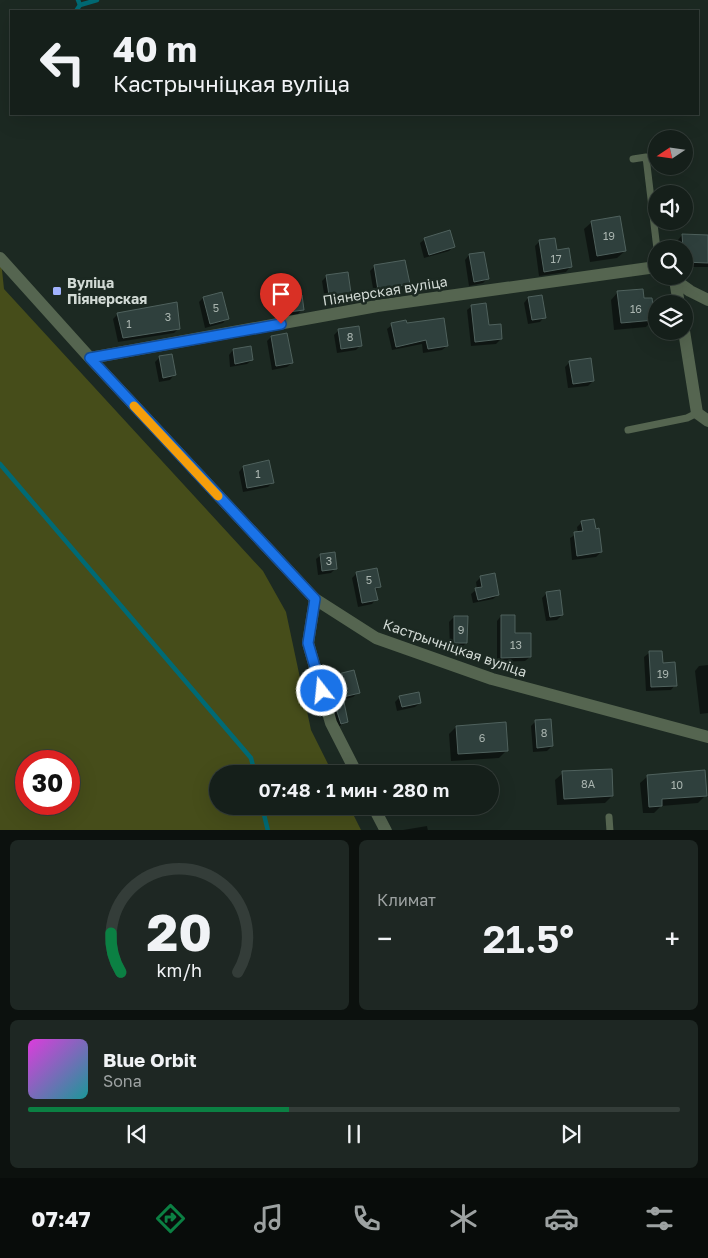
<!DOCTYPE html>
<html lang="ru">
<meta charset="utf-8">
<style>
body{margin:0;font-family:"Golos Text",sans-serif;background:#1e2723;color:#f1f3f6;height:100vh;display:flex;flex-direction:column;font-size:19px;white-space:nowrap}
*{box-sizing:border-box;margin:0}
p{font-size:16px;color:#9da2a2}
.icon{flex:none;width:28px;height:28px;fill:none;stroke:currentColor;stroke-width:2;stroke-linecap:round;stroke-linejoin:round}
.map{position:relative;height:830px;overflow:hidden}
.side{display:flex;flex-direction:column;gap:10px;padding:10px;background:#0c110e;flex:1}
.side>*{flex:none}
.banner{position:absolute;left:10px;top:10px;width:689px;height:105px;border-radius:0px;box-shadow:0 5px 20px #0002,0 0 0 1px #343d39;background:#151f1a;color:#f1f3f6;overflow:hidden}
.needle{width:32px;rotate:257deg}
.tools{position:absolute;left:648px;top:130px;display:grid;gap:10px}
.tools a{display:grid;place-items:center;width:45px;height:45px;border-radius:50%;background:#151f1a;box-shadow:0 5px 20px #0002,0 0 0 1px #343d39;font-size:25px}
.speed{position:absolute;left:15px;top:750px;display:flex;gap:10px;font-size:25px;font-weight:700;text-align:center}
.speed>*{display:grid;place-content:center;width:65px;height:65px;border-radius:50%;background:#151f1a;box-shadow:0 5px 20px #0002,0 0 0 1px #343d39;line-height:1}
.speed .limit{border:8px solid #d22;background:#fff;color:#111}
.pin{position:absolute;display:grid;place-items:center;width:42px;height:42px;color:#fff;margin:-51px -21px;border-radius:50% 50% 50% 0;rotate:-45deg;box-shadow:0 0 5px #0007}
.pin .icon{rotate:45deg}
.me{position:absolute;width:55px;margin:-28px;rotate:344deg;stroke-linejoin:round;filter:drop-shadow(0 0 4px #0008)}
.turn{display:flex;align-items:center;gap:18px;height:105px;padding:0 20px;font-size:22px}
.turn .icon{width:65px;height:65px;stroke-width:2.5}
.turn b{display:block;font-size:35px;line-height:42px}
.big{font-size:38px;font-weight:600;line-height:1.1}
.side .tile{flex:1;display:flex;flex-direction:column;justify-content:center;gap:8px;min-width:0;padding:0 18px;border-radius:8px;background:#1e2723}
.side .dial{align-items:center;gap:0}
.dial svg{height:130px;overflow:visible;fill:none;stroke:#343d39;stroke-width:7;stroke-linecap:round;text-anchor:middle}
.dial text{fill:#f1f3f6;stroke:none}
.song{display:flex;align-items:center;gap:15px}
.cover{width:60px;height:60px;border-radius:8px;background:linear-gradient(135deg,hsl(300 70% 55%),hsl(180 70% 35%))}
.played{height:5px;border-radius:2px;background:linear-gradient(90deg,#0b8043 40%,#343d39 40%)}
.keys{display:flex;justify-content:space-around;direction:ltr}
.heat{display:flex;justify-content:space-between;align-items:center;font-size:28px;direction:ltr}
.side .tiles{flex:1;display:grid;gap:10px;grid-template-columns:1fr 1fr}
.tile:last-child{grid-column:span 2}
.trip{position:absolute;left:209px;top:765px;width:290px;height:50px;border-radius:25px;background:#151f1a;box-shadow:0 5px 20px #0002,0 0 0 1px #343d39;font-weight:600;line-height:50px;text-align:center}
.dock{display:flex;height:80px;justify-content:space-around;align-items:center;background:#080c0a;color:#9da2a2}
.dock .icon{width:35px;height:35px}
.dock .on{color:#0b8043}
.dock b{font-size:22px;color:#f1f3f6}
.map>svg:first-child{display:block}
.green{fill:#464d1a;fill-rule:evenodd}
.shadow{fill:#0007}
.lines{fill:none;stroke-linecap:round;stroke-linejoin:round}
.stream{stroke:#006a74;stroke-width:4.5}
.building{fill:#2f403d;stroke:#4f615d}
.service{stroke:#556550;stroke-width:7}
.minor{stroke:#556550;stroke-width:12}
.tertiary{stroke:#556550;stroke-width:12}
.route-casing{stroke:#114b97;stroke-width:12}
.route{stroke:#1a73e8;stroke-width:9}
.slow{stroke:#f59e0b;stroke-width:9}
.poi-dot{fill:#a1b2fd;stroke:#1c2922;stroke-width:2}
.labels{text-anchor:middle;stroke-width:5;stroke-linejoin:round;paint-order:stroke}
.number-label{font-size:11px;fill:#a9b4af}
.poi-label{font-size:14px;font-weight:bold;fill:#d2dad5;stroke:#1c2922;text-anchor:start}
.street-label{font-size:14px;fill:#d2dad5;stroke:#1c2922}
</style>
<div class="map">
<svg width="708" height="831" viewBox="0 0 708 831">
<rect width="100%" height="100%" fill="#1c2922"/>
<path class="green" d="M 0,251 L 4,289 L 263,571 L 286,612 L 311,730 L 333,774 L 218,774 L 218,806 L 349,806 L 361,830 L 0,830 ZM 26,761 L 69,761 L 69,804 L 26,804 Z"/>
<g class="shadow">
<polygon points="592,222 625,251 617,258 590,262 584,229"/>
<polygon points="682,235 708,236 708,267 684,267 684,249 677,249 678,240"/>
<polygon points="425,239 453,247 449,251 424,258 420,243"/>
<polygon points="540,241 570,267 566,272 539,276 535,246"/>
<polygon points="469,255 487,279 483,283 469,286 465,260"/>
<polygon points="375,266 409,284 404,288 374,294 370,271"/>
<polygon points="327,276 350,299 346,304 326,306 322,281"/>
<polygon points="278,291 291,298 302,309 298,314 276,317 274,296"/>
<polygon points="618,292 643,300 653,319 646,327 614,330 611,300"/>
<polygon points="221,293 227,318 223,323 205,328 199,302 203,298"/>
<polygon points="528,298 544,317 540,322 528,324 524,303"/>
<polygon points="472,306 501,339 496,344 471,346 467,310"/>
<polygon points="118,314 179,328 174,333 118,342 113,319"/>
<polygon points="392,325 406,325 447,346 442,350 423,353 422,344 392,350 387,329"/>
<polygon points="339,330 360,346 356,350 337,353 334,335"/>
<polygon points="271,337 292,363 287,367 272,370 267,341"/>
<polygon points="233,350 252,360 247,364 230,367 229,355"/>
<polygon points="160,357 174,375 170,380 159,382 155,362"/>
<polygon points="570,362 593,381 588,386 568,388 565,367"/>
<polygon points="243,467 272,483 268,487 243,492 239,472"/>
<polygon points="582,522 601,552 596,557 572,560 570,538 578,533 577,527"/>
<polygon points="321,555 336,568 331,573 318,575 316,559"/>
<polygon points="357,573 379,587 375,591 376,599 372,604 358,607 352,578"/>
<polygon points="481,577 498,595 493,599 473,603 471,594 477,589 476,582"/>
<polygon points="547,593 562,615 557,620 546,621 542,598"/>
<polygon points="501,616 530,657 525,661 497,662 497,621"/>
<polygon points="454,617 466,643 462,647 450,647 449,622"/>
<polygon points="649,653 662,664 675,685 671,690 646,691 644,657"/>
<polygon points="708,665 708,713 700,714 695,671 699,666"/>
<polygon points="327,679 358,693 353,697 342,700 347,722 336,728 322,683"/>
<polygon points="400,697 420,703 415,707 397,711 395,702"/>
<polygon points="536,721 552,746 547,751 533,752 531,726"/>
<polygon points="456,727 507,750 499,758 451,761 449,734"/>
<polygon points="563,773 612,796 605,803 557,805 555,780"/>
<polygon points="648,776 706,795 698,803 661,806 654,813 643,813 640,783"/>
<polygon points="427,826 428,831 403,831 403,830"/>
</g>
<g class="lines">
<g class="stream">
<polyline points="80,5 97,0"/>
<polyline points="76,11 80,5 78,0"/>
<polyline points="0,464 251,758 255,774"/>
<polyline points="262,806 268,831"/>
</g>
</g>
<g class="building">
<polygon points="620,216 626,251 597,256 591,221"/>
<polygon points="450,230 455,247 429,255 424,238"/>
<polygon points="682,234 708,235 708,263 684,262"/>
<polygon points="555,238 557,250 569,248 572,267 544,272 539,240"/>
<polygon points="484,252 489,279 474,282 469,254"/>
<polygon points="405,260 410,284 378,290 374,265"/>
<polygon points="348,272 352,300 330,302 326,275"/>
<polygon points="291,288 293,296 302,295 304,310 281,313 278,290"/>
<polygon points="643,289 644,298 652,298 655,320 621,323 617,291"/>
<polygon points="222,292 229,319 210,324 203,297"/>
<polygon points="542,295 546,318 532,320 528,297"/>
<polygon points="177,302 180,329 123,338 117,313"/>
<polygon points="486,303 489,325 501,324 502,339 475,342 471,305"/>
<polygon points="444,318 448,346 428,349 426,340 396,347 391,323 406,320 407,323"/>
<polygon points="359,326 362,346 341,349 338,329"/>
<polygon points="287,333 293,363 276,366 271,336"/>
<polygon points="251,346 253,360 235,364 233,349"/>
<polygon points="172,354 176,375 163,378 159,356"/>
<polygon points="591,358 594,381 573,384 569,361"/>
<polygon points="269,460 274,483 247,488 243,466"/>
<polygon points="594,519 596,529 599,528 602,552 577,556 574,532 583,531 581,521"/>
<polygon points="335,552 337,569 322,571 320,554"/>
<polygon points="377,568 381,587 375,588 378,600 362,603 356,572"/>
<polygon points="495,573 499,595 478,600 475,588 482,587 480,576"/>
<polygon points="560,590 563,615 550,617 546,592"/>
<polygon points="501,615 515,615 515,633 531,633 531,657 501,658"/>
<polygon points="454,616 468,616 467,643 454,643"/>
<polygon points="649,651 662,651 663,663 675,662 677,686 651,687"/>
<polygon points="354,670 360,693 343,697 348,722 341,724 326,677"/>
<polygon points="419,692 421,703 402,707 399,696"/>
<polygon points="551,719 553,746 537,748 535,720"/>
<polygon points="506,722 508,751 458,754 456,726"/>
<polygon points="612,769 613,796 564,799 562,771"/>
<polygon points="705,770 707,796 662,799 662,806 649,807 647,775"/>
</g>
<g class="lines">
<g class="service">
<polyline points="633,159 646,157 657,249"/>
<polyline points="628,430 687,418 697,413"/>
<polyline points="609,817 610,831"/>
</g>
<g class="minor">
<polyline points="669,276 690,291 708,300"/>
<polyline points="675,280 679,304"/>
<polyline points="684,331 697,413 708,421"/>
<polyline points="90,358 377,306 656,267"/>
<polyline points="315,599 308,643 331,723 357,774"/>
<polyline points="373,806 386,831"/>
</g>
<polyline class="tertiary" points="0,258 90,358 315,599 376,638 492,679 708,737"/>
</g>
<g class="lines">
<g class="route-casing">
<polyline id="route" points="281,324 90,358 315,599 308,643 322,691"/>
</g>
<use href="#route" class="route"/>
<polyline class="slow" points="134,406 218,496"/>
</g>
<rect class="poi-dot" x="52" y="286" width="10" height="10" rx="2.5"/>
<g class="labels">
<g class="number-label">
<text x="609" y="240">19</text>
<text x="556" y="263">17</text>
<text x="216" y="312">5</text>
<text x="636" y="313">16</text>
<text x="168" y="321">3</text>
<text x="129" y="328">1</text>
<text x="350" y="341">8</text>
<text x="258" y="478">1</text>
<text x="329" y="565">3</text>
<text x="369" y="584">5</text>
<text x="461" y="634">9</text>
<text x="516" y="649">13</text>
<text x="663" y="678">19</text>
<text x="544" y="737">8</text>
<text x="482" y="742">6</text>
<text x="588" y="788">8А</text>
<text x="677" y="789">10</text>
</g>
<g class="poi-label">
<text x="67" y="288">Вуліца<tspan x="67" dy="16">Піянерская</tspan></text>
</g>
<g class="street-label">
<text transform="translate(385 291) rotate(-9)" y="5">Піянерская вуліца</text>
<text transform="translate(455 648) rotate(19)" y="5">Кастрычніцкая вуліца</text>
</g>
</g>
</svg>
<div class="tools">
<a><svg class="needle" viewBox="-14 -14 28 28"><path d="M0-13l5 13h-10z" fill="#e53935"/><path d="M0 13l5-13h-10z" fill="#9da2a2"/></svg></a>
<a><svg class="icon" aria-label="sound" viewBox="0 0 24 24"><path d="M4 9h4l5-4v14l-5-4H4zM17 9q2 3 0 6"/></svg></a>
<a><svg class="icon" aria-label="search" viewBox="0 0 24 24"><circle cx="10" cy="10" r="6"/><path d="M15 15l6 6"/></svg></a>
<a><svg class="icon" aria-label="layers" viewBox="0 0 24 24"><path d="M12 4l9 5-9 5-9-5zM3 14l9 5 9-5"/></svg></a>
</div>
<div class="speed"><div class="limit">30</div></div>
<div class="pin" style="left:281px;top:324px;background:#d93025"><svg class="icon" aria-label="arrive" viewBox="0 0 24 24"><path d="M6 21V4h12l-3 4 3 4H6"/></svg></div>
<svg class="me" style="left:322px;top:691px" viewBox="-20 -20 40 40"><circle r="17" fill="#1a73e8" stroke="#fff" stroke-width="3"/><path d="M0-11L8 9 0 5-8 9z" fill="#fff"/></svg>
<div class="trip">07:48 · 1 мин · 280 m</div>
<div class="banner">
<div class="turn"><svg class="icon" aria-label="left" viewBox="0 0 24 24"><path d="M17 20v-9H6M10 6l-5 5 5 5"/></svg><div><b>40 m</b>Кастрычніцкая вуліца</div></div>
</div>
</div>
<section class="side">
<div class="tiles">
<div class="tile dial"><svg viewBox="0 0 100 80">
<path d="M14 69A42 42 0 1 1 86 69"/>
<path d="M14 69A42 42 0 0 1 8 45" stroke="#0b8043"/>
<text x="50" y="56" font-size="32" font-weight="700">20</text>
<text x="50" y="72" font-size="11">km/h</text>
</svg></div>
<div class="tile"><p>Климат</p>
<div class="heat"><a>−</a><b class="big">21.5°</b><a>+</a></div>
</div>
<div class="tile">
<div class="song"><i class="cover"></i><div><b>Blue Orbit</b><p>Sona</p></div></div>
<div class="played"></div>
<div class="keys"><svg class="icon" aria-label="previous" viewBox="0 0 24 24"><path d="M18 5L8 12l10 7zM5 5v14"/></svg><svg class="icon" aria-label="pause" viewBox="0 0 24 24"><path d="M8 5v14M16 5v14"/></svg><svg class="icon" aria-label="next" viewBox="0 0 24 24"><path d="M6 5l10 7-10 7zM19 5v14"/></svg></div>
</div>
</div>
</section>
<nav class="dock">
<b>07:47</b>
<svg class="icon on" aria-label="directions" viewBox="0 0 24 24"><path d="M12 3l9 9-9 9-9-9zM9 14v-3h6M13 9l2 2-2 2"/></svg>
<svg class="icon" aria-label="music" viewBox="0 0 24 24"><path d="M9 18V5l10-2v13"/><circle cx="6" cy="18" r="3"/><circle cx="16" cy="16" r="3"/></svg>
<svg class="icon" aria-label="phone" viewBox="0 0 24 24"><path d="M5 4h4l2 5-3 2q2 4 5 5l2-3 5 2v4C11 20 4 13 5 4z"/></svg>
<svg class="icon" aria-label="climate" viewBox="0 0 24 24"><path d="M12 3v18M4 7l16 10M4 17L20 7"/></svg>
<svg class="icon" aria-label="car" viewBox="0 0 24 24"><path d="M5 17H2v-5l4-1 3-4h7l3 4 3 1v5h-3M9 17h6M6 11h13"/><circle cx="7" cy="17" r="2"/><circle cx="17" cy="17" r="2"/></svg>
<svg class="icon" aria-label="filters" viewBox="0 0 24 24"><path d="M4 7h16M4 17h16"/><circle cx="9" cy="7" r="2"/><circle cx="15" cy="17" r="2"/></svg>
</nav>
